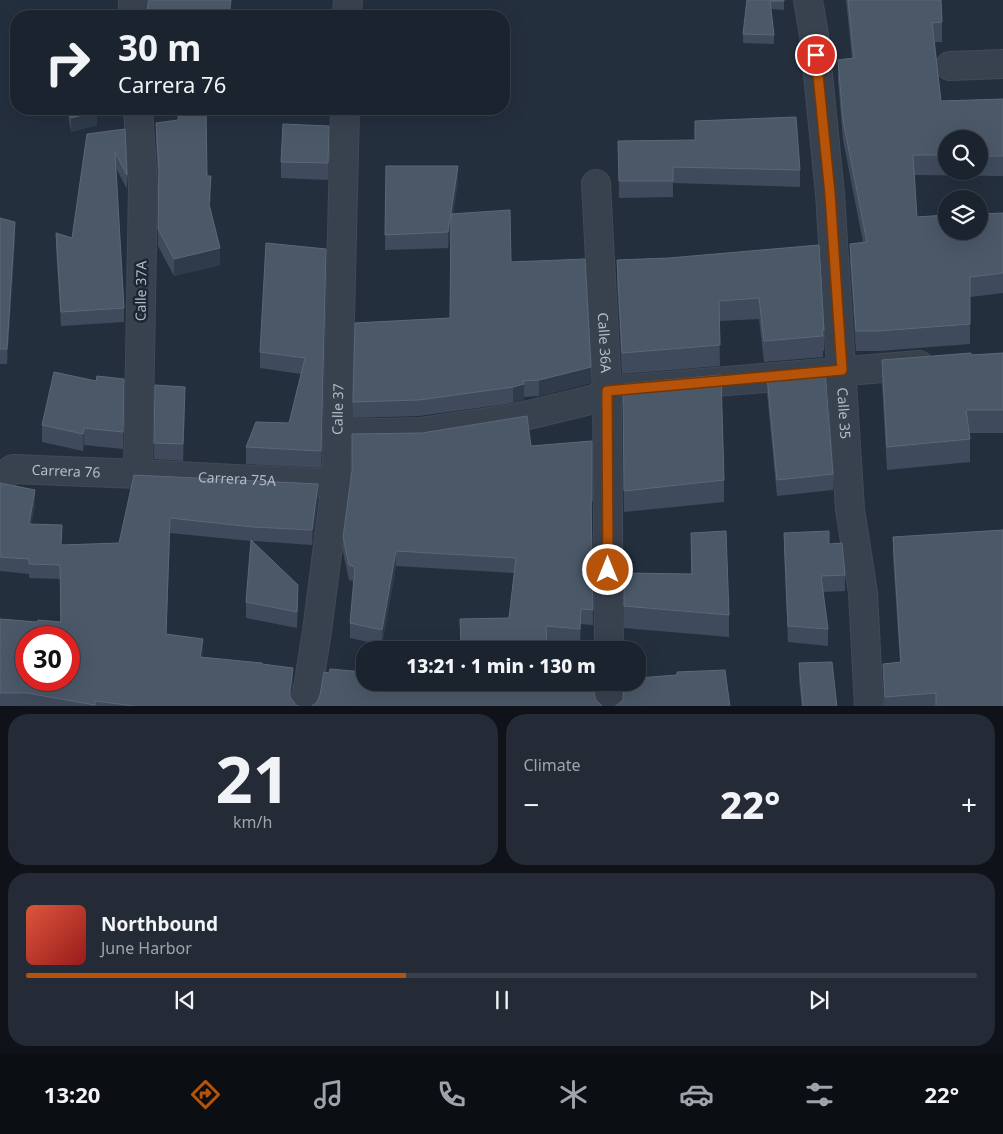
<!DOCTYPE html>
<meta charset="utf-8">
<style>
body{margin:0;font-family:"Noto Sans",sans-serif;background:#242b36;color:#f1f3f6;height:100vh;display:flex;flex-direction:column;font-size:19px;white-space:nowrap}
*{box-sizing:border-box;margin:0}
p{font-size:16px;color:#a0a4aa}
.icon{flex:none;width:28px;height:28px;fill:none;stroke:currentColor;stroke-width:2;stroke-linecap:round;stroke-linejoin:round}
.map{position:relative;height:706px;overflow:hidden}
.sheet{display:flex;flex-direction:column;gap:8px;padding:8px;background:#0f1319;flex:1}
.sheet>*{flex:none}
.hud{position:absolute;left:10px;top:10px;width:500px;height:105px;border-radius:20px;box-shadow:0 5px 20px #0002,0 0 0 1px #39404a;background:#1b232e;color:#f1f3f6;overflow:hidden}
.tools{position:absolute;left:938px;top:130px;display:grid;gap:10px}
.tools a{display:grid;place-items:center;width:50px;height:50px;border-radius:50%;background:#1b232e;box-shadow:0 5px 20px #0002,0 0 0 1px #39404a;font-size:25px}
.speed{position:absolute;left:15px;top:626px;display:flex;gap:10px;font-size:25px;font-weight:700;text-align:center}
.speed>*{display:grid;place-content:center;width:65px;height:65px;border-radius:50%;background:#1b232e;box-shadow:0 5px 20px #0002,0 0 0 1px #39404a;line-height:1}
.speed .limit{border:8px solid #d22;background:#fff;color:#111}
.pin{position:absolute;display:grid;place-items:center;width:42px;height:42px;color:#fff;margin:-21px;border:2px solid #fff;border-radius:50%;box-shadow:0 1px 5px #0007}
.me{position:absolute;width:55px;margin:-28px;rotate:0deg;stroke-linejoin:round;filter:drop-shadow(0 0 4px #0008)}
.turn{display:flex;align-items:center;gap:18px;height:105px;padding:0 25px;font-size:22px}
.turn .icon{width:65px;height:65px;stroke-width:2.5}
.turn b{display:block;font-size:35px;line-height:42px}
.big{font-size:38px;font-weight:800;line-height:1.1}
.sheet .widget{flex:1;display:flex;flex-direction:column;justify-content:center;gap:8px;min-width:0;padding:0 18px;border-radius:20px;background:#242b36}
.sheet .dial{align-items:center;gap:0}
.dial b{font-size:65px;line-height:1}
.song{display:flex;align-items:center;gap:15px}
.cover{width:60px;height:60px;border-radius:8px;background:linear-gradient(135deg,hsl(10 70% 55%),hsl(0 70% 35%))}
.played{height:5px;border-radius:2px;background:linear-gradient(90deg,#b45309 40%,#39404a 40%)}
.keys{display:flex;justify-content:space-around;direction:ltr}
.heat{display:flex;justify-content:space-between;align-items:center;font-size:28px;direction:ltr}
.sheet .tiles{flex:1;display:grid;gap:8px;grid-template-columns:1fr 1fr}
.widget:last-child{grid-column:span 2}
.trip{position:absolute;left:356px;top:641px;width:290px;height:50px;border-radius:20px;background:#1b232e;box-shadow:0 5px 20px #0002,0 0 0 1px #39404a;font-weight:800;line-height:50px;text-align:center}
.tabs{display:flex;height:80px;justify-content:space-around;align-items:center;background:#0b0e12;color:#a0a4aa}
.tabs .icon{width:35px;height:35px}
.tabs .active{color:#b45309}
.tabs b{font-size:22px;color:#f1f3f6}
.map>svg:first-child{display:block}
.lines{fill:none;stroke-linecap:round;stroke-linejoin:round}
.minor-casing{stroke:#414a57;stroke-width:30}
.minor{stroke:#38414e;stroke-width:28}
.wall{fill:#3f4b5c;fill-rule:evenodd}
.shaded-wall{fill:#2f3b4b}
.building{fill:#4b5868;stroke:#5c6777;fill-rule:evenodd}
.route-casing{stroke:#753606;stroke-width:12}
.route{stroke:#b45309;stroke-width:9}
.labels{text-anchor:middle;stroke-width:5;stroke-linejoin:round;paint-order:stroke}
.street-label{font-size:14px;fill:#b4bcc9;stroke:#1d2633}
</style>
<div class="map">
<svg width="1003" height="707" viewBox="0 0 1003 707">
<rect width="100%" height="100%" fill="#242f3e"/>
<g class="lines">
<g class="minor-casing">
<g id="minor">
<polyline points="133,0 133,16"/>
<path id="s1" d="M 808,0 L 814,35 L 830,194 L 850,509 L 863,593 L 869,707"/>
<polyline points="347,16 348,0"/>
<polyline points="950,66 1003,64"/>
<polyline points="138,109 143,186 138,474"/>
<path id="s2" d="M 596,184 L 607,391 L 609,650"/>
<polyline points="337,434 420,432 516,418 595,399 607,391 919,365"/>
<path id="s3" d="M 0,481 L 7,473 L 13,469 L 138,474 L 336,484"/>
<polyline points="609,682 609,707"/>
<path id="s4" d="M 305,707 L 317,631 L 336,484 L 345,109"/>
</g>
</g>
<use href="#minor" class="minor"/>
</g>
<g class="wall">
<polygon points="747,0 784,0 784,10 771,9 774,35 774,44 743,43 743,34"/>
<path d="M 846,0 L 941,0 L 942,22 L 942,42 L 935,42 L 941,101 L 1003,99 L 1003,176 L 914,175 L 917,217 L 1003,213 L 1003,293 L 970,297 L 970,344 L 879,351 L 856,351 L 850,263 L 850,244 L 863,242 L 843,140 L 838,80 L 838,60 L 852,58 ZM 946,139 L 979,139 L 979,171 L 946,171 Z"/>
<polygon points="67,109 97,109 97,125 71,132"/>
<polygon points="156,123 207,176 211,193 210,208 220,265 174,276 158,246 158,183 156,140"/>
<polygon points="125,129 127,175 127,189 116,168 124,308 124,322 61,326 56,247 56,233 72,238"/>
<polygon points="618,141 800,170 800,187 673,183 673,197 619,198"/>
<polygon points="329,142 328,180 281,178 281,162"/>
<polygon points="386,166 458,182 453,214 511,262 591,383 539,396 524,397 524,400 513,403 419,416 353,418 353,402 450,318 451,230 448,248 385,250"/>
<polygon points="0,218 15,237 7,364 0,364"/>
<polygon points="819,245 824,330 824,351 823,351 823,357 764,362 759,319 719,321 720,366 622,374 617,281 617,260 669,258"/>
<polygon points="326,265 321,468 246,464 246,447 289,423 301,374 260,368 260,352"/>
<polygon points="1003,353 1003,433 969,433 970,439 970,462 887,470 882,383 882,360"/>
<polygon points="767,376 833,474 833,490 777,496 767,393"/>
<polygon points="124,379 123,449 84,445 83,451 42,442 42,425 96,381"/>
<polygon points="623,384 724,480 724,502 624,512"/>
<polygon points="155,385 185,403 183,461 154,459"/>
<polygon points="592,441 592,516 591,516 593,625 581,624 580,644 546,641 547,650 461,650 460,619 509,618 514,573 396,566 382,645 350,638 350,623 354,581 349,580 343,552 343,537 531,446"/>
<polygon points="134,475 318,499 312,545 253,541 298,601 297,628 246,618 246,602 251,541 170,533 166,635 203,654 202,657 262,664 293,683 291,698 296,705 300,707 0,707 0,619 37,622 60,622 60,579 29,578 29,574 0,571 0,483 35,505 31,525 61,545 119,543"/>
<polygon points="691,533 729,615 729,637 624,628 624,573 691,574"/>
<polygon points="784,533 829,544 845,575 845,591 823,592 828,629 828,646 788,642 784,550"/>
<polygon points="893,537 1003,707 884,707 883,664 900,662 893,556"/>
<polygon points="799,663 837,707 802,707 799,680"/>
</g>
<g class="shaded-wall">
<polygon points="97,111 97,125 71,132 71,118"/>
<polygon points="458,166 458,182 448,248 448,232"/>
<polygon points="211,176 211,193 209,220 209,204"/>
<polygon points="15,222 15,237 7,364 7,349"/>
<polygon points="220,248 220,265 174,276 174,259"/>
<polygon points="591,367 591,383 539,396 539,380"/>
<polygon points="524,384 524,400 513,403 513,387"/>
<polygon points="185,387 185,403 183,461 183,444"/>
<polygon points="84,428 84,445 83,451 83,434"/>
<polygon points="318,484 318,499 312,545 312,530"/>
<polygon points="35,490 35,505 29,539 29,524"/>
<polygon points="170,518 170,533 166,649 166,634"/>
<polygon points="396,551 396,566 382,645 382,630"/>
<polygon points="581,609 581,624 580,644 580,629"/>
<polygon points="203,639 203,654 200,672 200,657"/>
<polygon points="293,668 293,683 290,705 290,690"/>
</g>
<g class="building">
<polygon points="149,0 231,0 229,16 142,16 142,14 147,10"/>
<polygon points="747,0 784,0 784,1 770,1 774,35 743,34"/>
<polygon points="848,0 941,0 942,22 932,23 941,101 1003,99 1003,156 979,156 979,139 946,139 946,155 913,155 917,217 946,215 946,231 979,231 979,214 1003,213 1003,273 970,277 970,324 879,331 856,331 850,244 867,242 843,120 838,60 854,58"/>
<polygon points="70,109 97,109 97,111 71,118"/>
<polygon points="179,109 206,109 207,176 211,176 209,204 220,248 174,259 158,229 159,170 156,123 178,120"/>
<polygon points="796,117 800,170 673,167 673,181 619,181 618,141 695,140 695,121"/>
<polygon points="283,124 329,126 328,163 281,162"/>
<polygon points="125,129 127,175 115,152 124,308 61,312 56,233 72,238 87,134"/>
<polygon points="386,166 458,166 448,232 385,235"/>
<polygon points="510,210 511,262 585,259 591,367 539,380 523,381 524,384 513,387 419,400 353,402 355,323 450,318 451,214"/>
<polygon points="0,218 15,222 7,349 0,349"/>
<polygon points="266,243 326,249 321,451 246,447 256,422 289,423 305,358 260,352"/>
<polygon points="819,245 824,330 822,330 823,336 764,341 759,298 719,301 720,345 622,353 617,260 669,258"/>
<polygon points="971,353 971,355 1003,353 1003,410 966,410 970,439 887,447 882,360"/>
<polygon points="825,371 833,474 777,480 767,376"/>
<polygon points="54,372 96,381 97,376 124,379 123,432 84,428 83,434 42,425"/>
<polygon points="721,375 724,480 624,491 623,384"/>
<polygon points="155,385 185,387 183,444 154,443"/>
<polygon points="527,416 531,446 592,441 592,501 591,501 593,610 581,609 580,629 546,626 547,650 467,650 467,646 461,645 460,619 509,618 516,558 396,551 382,630 350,623 355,567 349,565 343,537 352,471 352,434 422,433"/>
<path d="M 134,475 L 318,484 L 312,530 L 253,527 L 170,518 L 166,634 L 203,639 L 200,657 L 262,663 L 262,664 L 293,668 L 290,690 L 290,697 L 296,705 L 300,707 L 142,707 L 95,701 L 95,705 L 27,693 L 0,693 L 0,619 L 37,622 L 38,620 L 61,622 L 60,565 L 29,564 L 29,559 L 0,557 L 0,483 L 35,490 L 29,524 L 62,525 L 61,545 L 119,543 ZM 26,638 L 69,638 L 69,680 L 26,680 Z"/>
<polygon points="1003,530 1003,707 936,707 936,693 885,697 883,664 901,662 893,537"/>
<polygon points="726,531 729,615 624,606 624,573 692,574 691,533"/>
<polygon points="829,531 829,544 842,543 845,575 821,576 828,629 788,626 784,533"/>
<polygon points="251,540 298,585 297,612 246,602"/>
<polygon points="832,662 837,707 803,707 799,663"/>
<polygon points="330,669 365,672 365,682 568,682 593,689 596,700 602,706 604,707 311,707 317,702 320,695 324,672 329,673"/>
<polygon points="725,670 730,707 614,707 617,705 623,700 624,682 638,682 638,678 677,675 677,672"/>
</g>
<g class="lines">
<g class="route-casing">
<polyline id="route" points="608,570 607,391 842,370 830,194 816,55"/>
</g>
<use href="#route" class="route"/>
</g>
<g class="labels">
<g class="street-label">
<text transform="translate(141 291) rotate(-89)" y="5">Calle 37A</text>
<text dy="5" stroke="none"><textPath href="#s2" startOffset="159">Calle 36A</textPath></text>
<text dy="5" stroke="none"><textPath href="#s4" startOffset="300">Calle 37</textPath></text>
<text dy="5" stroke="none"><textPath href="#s1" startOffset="415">Calle 35</textPath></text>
<text dy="5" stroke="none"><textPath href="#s3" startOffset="71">Carrera 76</textPath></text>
<text dy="5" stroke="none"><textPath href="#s3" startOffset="242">Carrera 75A</textPath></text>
</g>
</g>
</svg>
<div class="tools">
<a><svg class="icon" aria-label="search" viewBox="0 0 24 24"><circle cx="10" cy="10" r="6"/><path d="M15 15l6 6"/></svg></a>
<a><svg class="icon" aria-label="layers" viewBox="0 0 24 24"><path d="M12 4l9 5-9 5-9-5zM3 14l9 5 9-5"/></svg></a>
</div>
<div class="speed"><div class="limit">30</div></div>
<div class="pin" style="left:816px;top:55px;background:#d93025"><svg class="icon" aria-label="arrive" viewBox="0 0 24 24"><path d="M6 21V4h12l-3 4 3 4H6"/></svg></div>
<svg class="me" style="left:608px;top:570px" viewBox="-20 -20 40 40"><circle r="17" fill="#b45309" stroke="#fff" stroke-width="3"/><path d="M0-11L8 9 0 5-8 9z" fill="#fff"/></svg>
<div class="trip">13:21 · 1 min · 130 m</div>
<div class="hud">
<div class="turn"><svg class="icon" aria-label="right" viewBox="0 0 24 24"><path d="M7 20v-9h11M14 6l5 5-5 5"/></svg><div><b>30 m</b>Carrera 76</div></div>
</div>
</div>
<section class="sheet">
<div class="tiles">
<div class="widget dial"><b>21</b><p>km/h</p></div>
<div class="widget"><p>Climate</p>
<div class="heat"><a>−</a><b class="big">22°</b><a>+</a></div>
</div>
<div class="widget">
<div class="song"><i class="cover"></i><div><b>Northbound</b><p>June Harbor</p></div></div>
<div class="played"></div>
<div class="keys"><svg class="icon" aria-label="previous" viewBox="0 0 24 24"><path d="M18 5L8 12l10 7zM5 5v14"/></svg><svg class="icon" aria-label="pause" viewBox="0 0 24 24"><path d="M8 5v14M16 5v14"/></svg><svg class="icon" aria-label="next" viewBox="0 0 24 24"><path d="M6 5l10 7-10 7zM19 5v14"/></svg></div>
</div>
</div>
</section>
<nav class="tabs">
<b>13:20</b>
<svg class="icon active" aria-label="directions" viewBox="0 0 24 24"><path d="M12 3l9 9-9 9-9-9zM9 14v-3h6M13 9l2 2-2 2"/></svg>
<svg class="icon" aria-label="music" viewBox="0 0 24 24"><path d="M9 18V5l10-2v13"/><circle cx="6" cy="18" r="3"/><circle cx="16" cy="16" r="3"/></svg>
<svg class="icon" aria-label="phone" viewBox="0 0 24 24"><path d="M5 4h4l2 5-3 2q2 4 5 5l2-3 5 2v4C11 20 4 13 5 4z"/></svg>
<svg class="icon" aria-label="climate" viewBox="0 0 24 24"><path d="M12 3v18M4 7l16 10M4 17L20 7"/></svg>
<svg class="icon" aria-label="car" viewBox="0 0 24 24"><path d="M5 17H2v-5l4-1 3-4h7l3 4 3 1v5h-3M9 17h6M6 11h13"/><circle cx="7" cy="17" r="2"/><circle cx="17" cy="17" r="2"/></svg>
<svg class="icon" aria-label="filters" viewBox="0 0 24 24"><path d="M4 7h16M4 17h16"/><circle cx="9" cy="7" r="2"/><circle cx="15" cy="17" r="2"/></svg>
<b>22°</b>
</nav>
